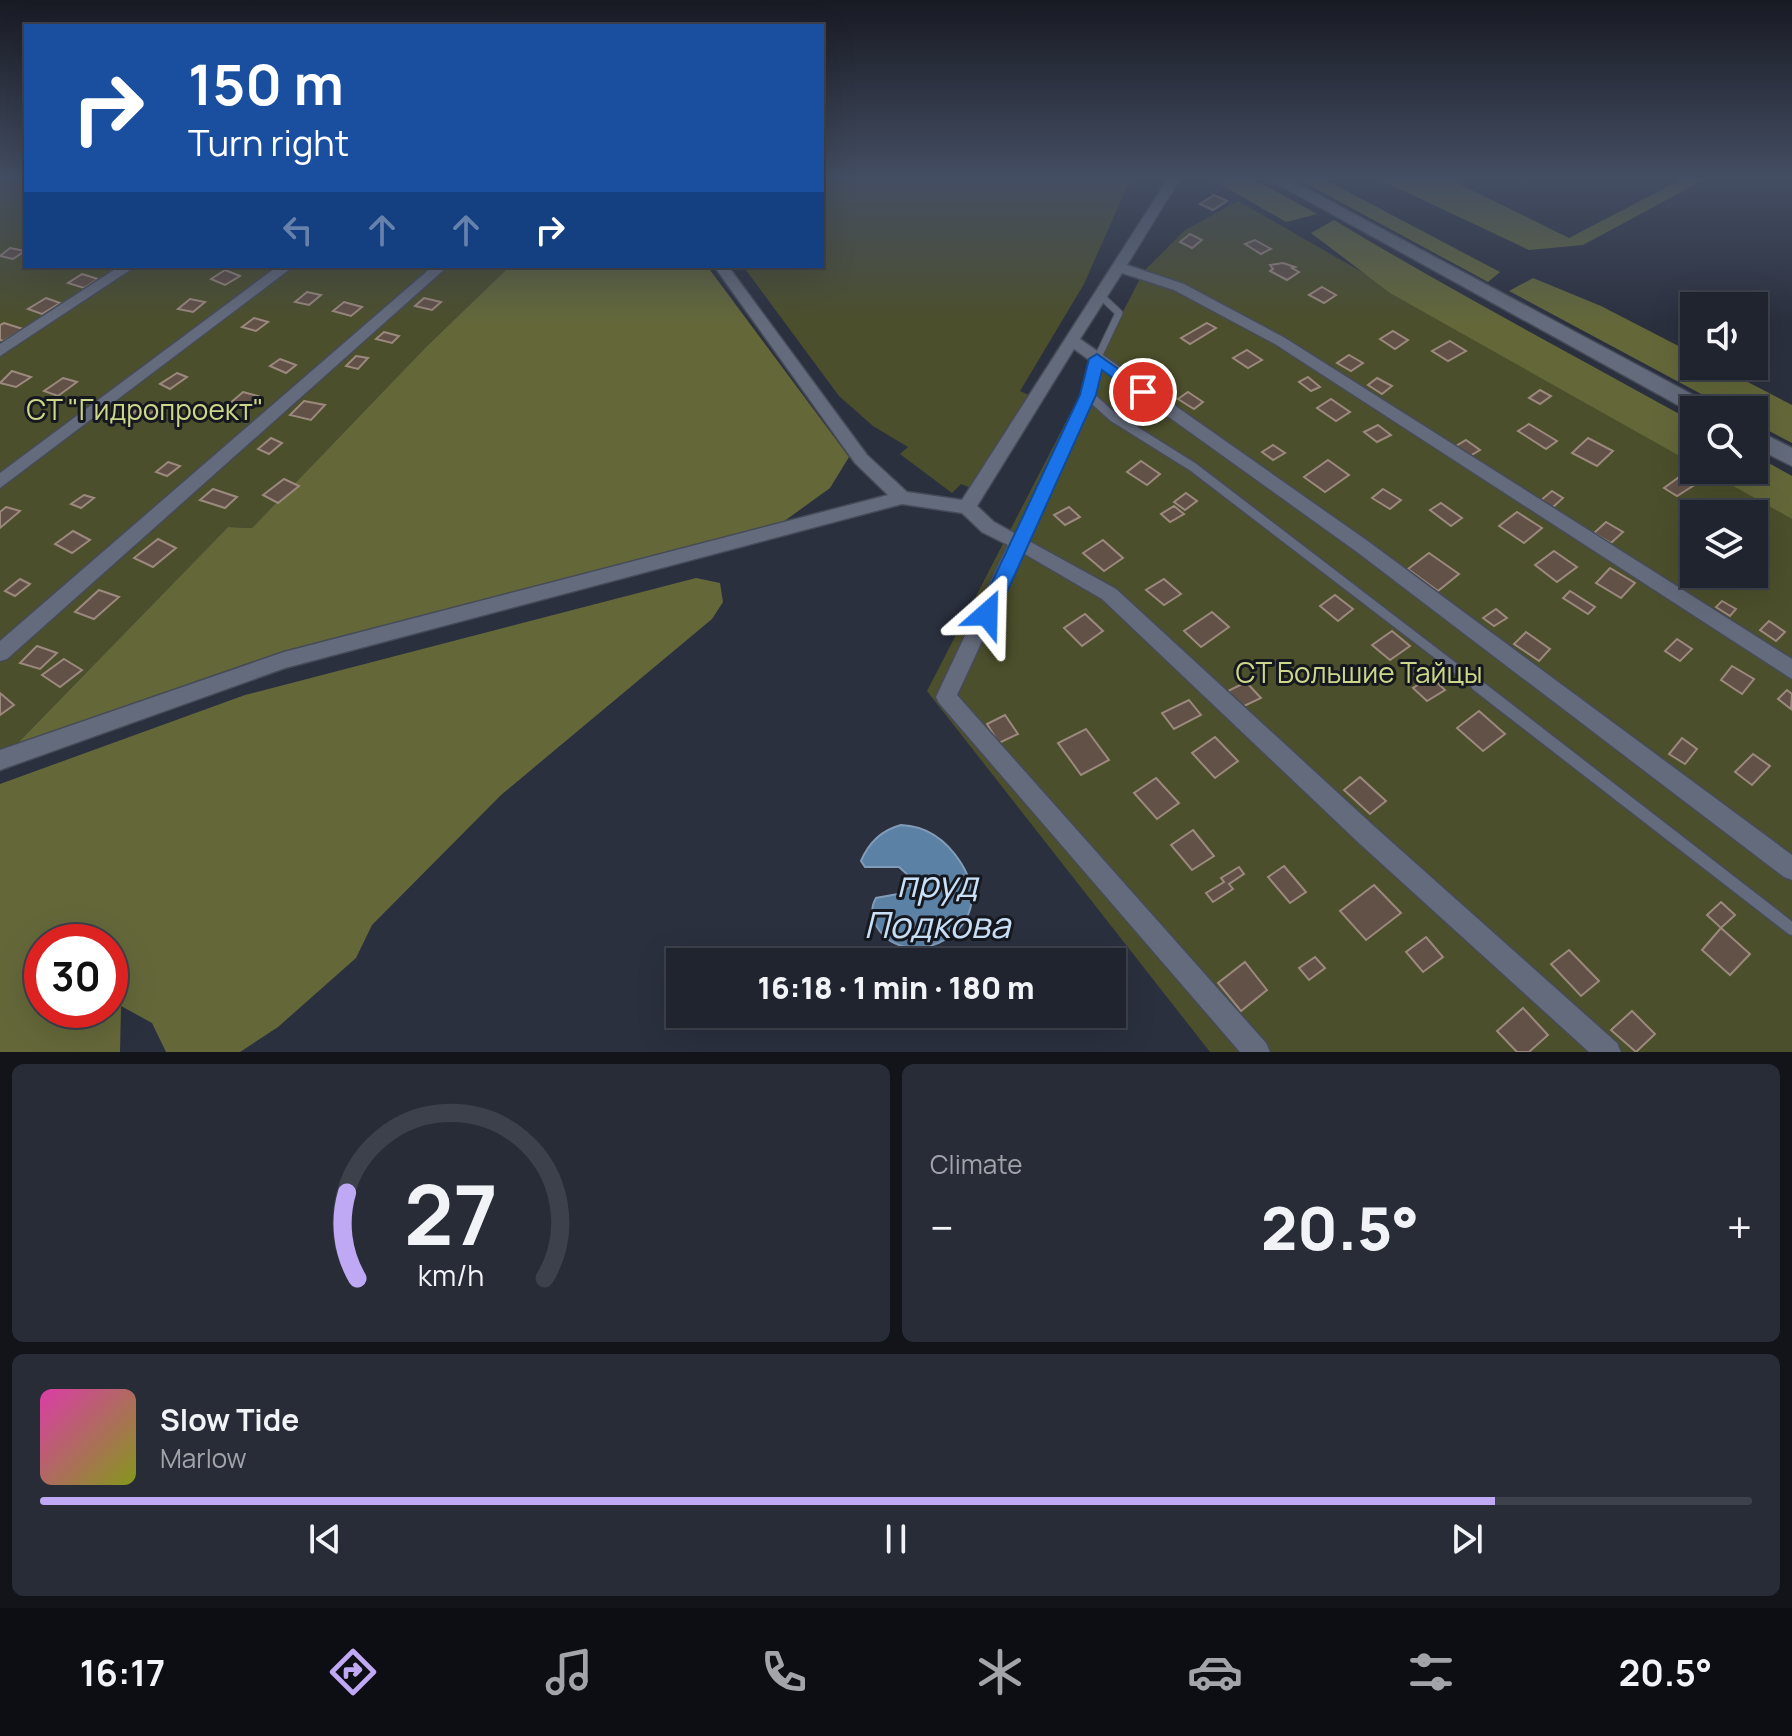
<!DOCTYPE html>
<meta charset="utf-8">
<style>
body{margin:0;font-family:Manrope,sans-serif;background:#282c37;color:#f1f3f6;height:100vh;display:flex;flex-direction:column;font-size:30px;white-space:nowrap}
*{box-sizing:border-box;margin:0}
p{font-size:26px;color:#a2a4aa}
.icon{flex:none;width:44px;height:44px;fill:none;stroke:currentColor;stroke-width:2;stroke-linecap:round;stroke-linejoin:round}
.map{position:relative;height:1052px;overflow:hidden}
.details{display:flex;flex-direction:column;gap:12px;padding:12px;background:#12141a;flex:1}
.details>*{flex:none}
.guide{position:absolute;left:24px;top:24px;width:800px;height:244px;border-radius:0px;box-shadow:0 8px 32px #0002,0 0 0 2px #3d414b;background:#1a4fa0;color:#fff;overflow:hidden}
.fabs{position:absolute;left:1680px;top:292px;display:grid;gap:16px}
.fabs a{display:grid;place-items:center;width:88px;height:88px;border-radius:0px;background:#20242f;box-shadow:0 8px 32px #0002,0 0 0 2px #3d414b;font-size:40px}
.speed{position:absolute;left:24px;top:924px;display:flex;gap:16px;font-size:40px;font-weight:700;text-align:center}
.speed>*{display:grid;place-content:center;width:104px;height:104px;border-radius:50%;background:#20242f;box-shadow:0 8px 32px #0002,0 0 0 2px #3d414b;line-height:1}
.speed .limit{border:12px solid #d22;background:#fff;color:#111}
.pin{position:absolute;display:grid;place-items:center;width:68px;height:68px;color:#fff;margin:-34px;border:4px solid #fff;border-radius:50%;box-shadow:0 2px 8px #0007}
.me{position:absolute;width:88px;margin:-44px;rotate:25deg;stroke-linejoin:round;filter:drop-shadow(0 0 6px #0008)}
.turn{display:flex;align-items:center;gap:28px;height:168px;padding:0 32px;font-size:36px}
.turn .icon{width:104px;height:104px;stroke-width:2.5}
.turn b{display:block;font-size:56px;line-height:68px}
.lanes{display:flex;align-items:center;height:76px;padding:0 32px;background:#0003;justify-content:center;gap:40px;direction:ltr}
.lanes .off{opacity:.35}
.big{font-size:60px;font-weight:800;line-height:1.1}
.details .card{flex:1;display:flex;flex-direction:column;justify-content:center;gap:12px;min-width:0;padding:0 28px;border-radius:12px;background:#282c37}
.details .dial{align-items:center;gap:0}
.dial svg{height:208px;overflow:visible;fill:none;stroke:#3d414b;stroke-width:7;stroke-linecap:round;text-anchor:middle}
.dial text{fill:#f1f3f6;stroke:none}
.song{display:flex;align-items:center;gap:24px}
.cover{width:96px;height:96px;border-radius:12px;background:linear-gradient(135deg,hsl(320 70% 55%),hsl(70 70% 35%))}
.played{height:8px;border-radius:4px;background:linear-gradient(90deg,#bfa8f4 85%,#3d414b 85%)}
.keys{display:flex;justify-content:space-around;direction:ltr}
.heat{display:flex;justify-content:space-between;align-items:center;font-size:44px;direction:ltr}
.details .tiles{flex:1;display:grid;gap:12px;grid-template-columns:1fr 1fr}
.card:last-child{grid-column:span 2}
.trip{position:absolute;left:666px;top:948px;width:460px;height:80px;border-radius:0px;background:#20242f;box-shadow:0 8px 32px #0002,0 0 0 2px #3d414b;font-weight:800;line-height:80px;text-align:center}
.dock{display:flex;height:128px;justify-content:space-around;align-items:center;background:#0d0e13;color:#a2a4aa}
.dock .icon{width:56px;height:56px}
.dock .current{color:#bfa8f4}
.dock b{font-size:36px;color:#f1f3f6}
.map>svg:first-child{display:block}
.green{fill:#4c4f2b;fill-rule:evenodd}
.forest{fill:#646839;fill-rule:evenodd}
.water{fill:#5b81a4;stroke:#809cb8;stroke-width:2}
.building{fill:#625147;stroke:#9c897e;stroke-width:2}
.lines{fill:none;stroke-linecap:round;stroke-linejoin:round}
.lane-far2-casing{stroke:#464b58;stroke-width:9}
.lane-far1-casing{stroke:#464b58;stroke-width:12}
.lane-casing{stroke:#464b58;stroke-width:15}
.street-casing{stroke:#464b58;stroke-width:3}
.secondary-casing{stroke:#464b58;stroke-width:3}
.lane-far2{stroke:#646b7c;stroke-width:7}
.lane-far1{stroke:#646b7c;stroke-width:9}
.lane{stroke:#646b7c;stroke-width:12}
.street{fill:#646b7c;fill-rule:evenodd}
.secondary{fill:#646b7c;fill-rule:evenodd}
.route{fill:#1a73e8;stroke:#114b97;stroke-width:2}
.labels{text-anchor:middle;stroke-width:6;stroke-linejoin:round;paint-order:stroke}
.park-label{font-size:28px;fill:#ced689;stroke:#16181f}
.near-water-label{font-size:36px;font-style:italic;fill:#c9e0f7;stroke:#16181f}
</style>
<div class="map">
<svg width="1792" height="1052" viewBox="0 0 1792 1052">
<rect width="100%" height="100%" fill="#2b303f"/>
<g class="green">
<polygon points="0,177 26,177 26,266 510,266 426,347 252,528 228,527 10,751 0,755"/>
<polygon points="822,177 1136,177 1126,189 1084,284 1020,391 1031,396 976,490 961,484 952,493 900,454 908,447 873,426 839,396 743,266 822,266"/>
<path d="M 1238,201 L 1694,462 L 1694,470 L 1709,470 L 1792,518 L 1792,1052 L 1210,1052 L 927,691 L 1144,271 L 1185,230 ZM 1694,514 L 1754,514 L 1754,574 L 1694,574 Z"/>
</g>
<g class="forest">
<polygon points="1250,177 1317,214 1286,222 1210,178"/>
<polygon points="1294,177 1320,177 1500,272 1488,282"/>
<polygon points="1374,177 1445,177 1569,238 1686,177 1709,177 1583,245 1529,250"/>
<path d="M 1334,220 C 1452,291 1573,355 1694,422 L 1694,464 L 1390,293 L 1311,233 Z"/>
<polygon points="510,266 707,266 849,457 830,488 783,522 279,657 10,751 228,527 252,528 426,347"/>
<polygon points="1533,278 1601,306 1694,354 1694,366 1717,366 1792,405 1792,443 1754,423 1754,410 1731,410 1509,291"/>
<polygon points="1754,455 1792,476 1792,519 1705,470 1754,470"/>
<path d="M 696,578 L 720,583 L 723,602 L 712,619 L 501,795 L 372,925 L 356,958 L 278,1027 L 240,1052 L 166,1052 L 152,1023 L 121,1006 L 120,1052 L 0,1052 L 0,784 L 245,695 ZM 110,942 L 110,1010 L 42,1010 L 42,942 Z"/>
</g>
<path class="water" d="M 901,825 C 927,826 947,841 961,863 C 1004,931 907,976 877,927 C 872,917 870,908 876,898 L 898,894 L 910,887 L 909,876 L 899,867 L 865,867 L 861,861 C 869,842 882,830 901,825 Z"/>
<g class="building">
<polygon points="1214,195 1227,201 1213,210 1200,204"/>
<polygon points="1190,234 1202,240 1192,248 1180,242"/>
<polygon points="1255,240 1271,249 1261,254 1245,244"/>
<polygon points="10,248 25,251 13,259 0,256"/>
<polygon points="1283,263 1295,267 1292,268 1299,272 1287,280 1270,271 1273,269 1270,265"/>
<polygon points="225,270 240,276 225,285 211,279"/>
<polygon points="82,274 98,279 84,288 68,283"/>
<polygon points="1322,287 1336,295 1324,303 1309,295"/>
<polygon points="307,292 321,295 309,305 295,302"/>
<polygon points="46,298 60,303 42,314 28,309"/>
<polygon points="424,298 441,302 432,310 415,306"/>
<polygon points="190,299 205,302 193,312 178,309"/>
<polygon points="344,302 362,307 351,316 333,311"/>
<polygon points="254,318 268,322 256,331 242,327"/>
<polygon points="4,323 23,329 3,341 0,340 0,325"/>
<polygon points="1207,323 1216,328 1190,344 1181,338"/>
<polygon points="1393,331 1408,340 1395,349 1380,339"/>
<polygon points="384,332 399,336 392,343 376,339"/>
<polygon points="1450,341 1466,351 1448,361 1432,351"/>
<polygon points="1247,350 1262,360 1248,368 1233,358"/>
<polygon points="1349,355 1363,363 1351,371 1337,363"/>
<polygon points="356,356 368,358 358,369 346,366"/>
<polygon points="280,359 296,365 286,373 270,366"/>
<polygon points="12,371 31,377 16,387 0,383"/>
<polygon points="177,373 187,377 170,389 160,384"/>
<polygon points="1308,377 1320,387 1311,391 1299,382"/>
<polygon points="63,378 77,382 58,396 44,391"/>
<polygon points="1377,378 1392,386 1382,394 1368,385"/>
<polygon points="1540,390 1551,396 1540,404 1529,398"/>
<polygon points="243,392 258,396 244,409 228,405"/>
<polygon points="1188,392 1203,402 1194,409 1178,399"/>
<polygon points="1331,399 1350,412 1336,421 1317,408"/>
<polygon points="304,401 325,405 311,420 290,415"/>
<polygon points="147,403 158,408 140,420 129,416"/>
<polygon points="1529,424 1557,441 1546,449 1518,431"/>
<polygon points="1378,425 1391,435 1377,442 1364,432"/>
<polygon points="271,438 282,443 269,454 258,449"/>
<polygon points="1588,438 1613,451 1597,466 1572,453"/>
<polygon points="1466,440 1480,450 1470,456 1456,446"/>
<polygon points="1273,445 1285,453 1273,460 1262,452"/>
<polygon points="1328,460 1349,475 1325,492 1304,477"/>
<polygon points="1141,461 1160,474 1147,485 1127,472"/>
<polygon points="168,462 180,466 167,476 156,472"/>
<polygon points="1682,475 1696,484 1677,496 1664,488"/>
<polygon points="284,479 299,486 278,503 263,495"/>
<polygon points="213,489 237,497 225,508 200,500"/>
<polygon points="1383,489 1401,500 1390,509 1372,498"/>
<polygon points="1552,491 1563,498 1552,508 1540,501"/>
<polygon points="1186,493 1197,501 1185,510 1174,502"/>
<polygon points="84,495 94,498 81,508 71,504"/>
<polygon points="1441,503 1462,518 1451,526 1430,510"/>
<polygon points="1174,506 1184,514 1170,522 1161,514"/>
<polygon points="6,507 20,511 0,528 0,512"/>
<polygon points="1069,507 1080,517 1065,525 1054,515"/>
<polygon points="1517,512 1542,528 1524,543 1499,526"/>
<polygon points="1606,522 1623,532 1611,543 1594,533"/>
<polygon points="73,531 90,540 72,553 55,544"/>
<polygon points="158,539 176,548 153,567 134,558"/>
<polygon points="1103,540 1123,558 1104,571 1083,553"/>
<polygon points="1554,551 1577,567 1557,582 1535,565"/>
<polygon points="1429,553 1459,574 1438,591 1408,569"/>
<polygon points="1610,568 1635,583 1621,598 1596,583"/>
<polygon points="20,579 30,584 15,596 5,591"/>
<polygon points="1164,579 1181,594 1164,605 1146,590"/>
<polygon points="99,590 119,597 94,619 75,612"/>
<polygon points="1570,591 1595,607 1588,614 1563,598"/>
<polygon points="1335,595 1353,609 1338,621 1320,606"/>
<polygon points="1722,601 1736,609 1730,616 1716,607"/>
<polygon points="1496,609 1507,618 1494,626 1483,618"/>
<polygon points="1212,612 1229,627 1201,647 1184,631"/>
<polygon points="1085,614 1103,631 1082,646 1064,628"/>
<polygon points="1769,621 1785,632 1776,641 1760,630"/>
<polygon points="1392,631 1410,646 1390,660 1372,645"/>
<polygon points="1526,632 1550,649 1539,661 1514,644"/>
<polygon points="1677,639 1692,649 1680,661 1665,651"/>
<polygon points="37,646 57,653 40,669 20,663"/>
<polygon points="64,659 82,670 60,687 42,675"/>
<polygon points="1732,666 1754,679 1742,694 1721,680"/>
<polygon points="1431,677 1445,690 1427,701 1413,688"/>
<polygon points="1246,682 1261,698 1242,707 1228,691"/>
<polygon points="1787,690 1792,694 1791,709 1778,699"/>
<polygon points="0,693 14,705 0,715"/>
<polygon points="1189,700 1201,715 1174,729 1162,713"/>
<polygon points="1479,711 1505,734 1483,751 1457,728"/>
<polygon points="1005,715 1018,734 999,743 987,724"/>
<polygon points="1086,729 1109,760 1081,775 1058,743"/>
<polygon points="1215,737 1238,761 1215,778 1192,753"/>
<polygon points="1682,738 1697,749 1685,764 1669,754"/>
<polygon points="1753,754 1770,766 1752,785 1735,772"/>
<polygon points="1360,777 1386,801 1370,814 1344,790"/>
<polygon points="1156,778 1179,803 1157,819 1134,793"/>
<polygon points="1193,830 1214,856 1192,870 1171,845"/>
<polygon points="1284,866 1306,892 1290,903 1268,877"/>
<polygon points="1239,867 1244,874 1229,884 1233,889 1213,902 1206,893 1224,882 1221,878"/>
<polygon points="1374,885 1401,913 1366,940 1340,911"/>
<polygon points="1721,902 1735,915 1721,928 1707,915"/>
<polygon points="1721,928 1750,954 1730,975 1702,950"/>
<polygon points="1426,937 1443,957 1423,972 1406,952"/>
<polygon points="1569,950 1599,981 1581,996 1551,964"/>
<polygon points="1315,957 1325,968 1309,980 1299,968"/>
<polygon points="1245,962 1267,990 1241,1011 1218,983"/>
<polygon points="1523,1008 1548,1035 1529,1052 1517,1052 1497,1031"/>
<polygon points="1632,1011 1655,1034 1636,1052 1611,1030"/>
</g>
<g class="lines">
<g class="lane-far2-casing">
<g id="lane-far2">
<polyline points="1088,395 1095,401"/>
<polyline points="1085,401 1097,359 1119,313 1101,296"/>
</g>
</g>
<g class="lane-far1-casing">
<g id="lane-far1">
<polyline points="1093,399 1113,417 1193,467 1480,687"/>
<polyline points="1019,542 1086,399"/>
</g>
</g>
<g class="lane-casing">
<polyline id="lane" points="1477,685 1792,929"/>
</g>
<g class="street-casing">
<g id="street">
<polygon points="1169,177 1181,177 1127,265 1184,284 1285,338 1792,659 1792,679 1275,344 1174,290 1122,273 1080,339 1369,542 1792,855 1792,880 1784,877 1357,552 1074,349 977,506 994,522 1116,589 1376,828 1617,1043 1621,1052 1589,1052 1360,844 1102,599 1023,553 957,695 1266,1043 1270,1052 1240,1052 939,703 936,697 1008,545 982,532 962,513 902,504 285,668 0,770 0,750 284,652 888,495 855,463 714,266 728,266 867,455 907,492 962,500"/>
<polygon points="120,266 136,266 0,356 0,344"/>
<polygon points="278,266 294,266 0,488 0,473"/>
<polygon points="433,266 448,266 7,659 0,661 0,641"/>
</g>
</g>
<g class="secondary-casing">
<g id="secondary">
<polygon points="1265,177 1285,177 1712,405 1715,410 1694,410 1694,414"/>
<polygon points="1754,429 1792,448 1792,466 1754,447"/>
</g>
</g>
<use href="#lane-far2" class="lane-far2"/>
<use href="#lane-far1" class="lane-far1"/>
<use href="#lane" class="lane"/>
<use href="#street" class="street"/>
<use href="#secondary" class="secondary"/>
</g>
<linearGradient id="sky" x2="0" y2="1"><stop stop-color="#181a23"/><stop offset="0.55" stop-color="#444e63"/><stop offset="1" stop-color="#444e63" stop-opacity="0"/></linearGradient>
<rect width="1792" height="324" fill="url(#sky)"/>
<polygon class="route" points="1097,354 1151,392 1148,396 1137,396 1102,370 1096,395 997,614 994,619 980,619 977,614 1080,395 1089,359"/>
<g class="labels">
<g class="park-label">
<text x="145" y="420">СТ "Гидропроект"</text>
<text x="1359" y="683">СТ Большие Тайцы</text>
</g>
<g class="near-water-label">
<text x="937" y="897">пруд<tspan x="937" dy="41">Подкова</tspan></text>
</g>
</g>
</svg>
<div class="fabs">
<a><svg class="icon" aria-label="sound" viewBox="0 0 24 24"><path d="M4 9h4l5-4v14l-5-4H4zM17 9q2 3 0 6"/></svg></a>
<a><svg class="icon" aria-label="search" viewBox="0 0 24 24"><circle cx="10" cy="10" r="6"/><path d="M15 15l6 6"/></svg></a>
<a><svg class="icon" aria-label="layers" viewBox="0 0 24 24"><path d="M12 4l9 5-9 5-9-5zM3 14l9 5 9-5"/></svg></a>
</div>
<div class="speed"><div class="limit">30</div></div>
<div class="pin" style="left:1143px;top:392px;background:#d93025"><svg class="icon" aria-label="arrive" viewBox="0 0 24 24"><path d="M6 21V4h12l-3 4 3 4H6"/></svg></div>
<svg class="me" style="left:987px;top:614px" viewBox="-20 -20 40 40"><path d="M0-17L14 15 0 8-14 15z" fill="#1a73e8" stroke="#fff" stroke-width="4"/></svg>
<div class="trip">16:18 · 1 min · 180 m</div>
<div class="guide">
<div class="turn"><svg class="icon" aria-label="right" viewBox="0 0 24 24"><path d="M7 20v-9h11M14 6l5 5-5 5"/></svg><div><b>150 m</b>Turn right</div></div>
<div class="lanes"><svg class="icon off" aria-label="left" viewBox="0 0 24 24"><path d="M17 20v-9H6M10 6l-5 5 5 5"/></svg><svg class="icon off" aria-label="ahead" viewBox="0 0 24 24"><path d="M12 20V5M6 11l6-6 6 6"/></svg><svg class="icon off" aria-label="ahead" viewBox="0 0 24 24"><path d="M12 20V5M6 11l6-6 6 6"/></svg><svg class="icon" aria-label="right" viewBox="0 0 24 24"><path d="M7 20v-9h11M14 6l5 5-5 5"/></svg></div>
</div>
</div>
<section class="details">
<div class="tiles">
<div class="card dial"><svg viewBox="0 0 100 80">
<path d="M14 69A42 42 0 1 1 86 69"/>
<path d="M14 69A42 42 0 0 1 10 36" stroke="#bfa8f4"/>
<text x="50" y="56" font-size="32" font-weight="700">27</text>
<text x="50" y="72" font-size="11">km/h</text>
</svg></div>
<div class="card"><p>Climate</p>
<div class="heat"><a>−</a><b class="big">20.5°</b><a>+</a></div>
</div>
<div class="card">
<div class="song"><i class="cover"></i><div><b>Slow Tide</b><p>Marlow</p></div></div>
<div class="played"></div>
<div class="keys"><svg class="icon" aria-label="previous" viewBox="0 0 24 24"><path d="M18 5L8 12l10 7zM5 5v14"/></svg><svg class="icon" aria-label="pause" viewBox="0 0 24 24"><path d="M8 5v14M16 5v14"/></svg><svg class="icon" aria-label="next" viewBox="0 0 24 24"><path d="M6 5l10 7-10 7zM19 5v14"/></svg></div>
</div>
</div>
</section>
<nav class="dock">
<b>16:17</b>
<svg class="icon current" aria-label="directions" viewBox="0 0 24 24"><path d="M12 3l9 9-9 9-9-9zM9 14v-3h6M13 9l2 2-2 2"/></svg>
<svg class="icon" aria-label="music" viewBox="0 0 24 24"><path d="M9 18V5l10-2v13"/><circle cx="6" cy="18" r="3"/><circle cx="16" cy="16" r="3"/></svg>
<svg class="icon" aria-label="phone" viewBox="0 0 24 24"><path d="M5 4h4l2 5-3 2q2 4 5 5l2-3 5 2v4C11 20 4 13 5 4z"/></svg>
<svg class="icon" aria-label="climate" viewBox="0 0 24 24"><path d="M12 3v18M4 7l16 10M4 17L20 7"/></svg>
<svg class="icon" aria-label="car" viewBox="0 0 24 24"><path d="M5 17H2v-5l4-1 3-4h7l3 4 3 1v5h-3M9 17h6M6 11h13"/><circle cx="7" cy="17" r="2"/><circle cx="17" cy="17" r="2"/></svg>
<svg class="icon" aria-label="filters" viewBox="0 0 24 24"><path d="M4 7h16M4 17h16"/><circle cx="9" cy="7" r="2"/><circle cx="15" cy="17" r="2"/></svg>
<b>20.5°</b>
</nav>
